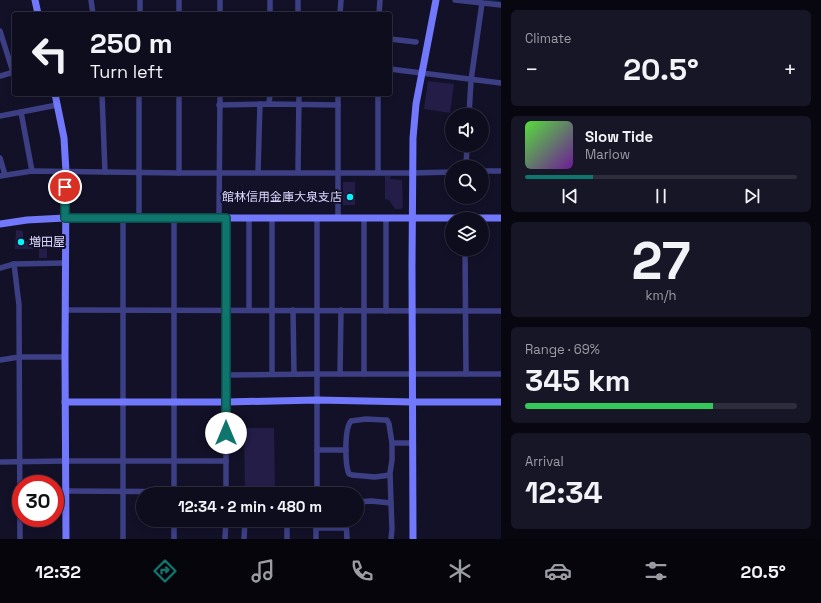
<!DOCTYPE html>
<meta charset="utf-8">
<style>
body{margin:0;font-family:"Space Grotesk","Noto Sans JP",sans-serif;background:#171627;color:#f1f3f6;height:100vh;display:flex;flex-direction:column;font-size:15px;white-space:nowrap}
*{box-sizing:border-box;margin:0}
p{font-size:13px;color:#9b9ca4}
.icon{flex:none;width:22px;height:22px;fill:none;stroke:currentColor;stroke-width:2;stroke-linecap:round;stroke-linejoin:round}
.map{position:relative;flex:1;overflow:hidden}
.sheet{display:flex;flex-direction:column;gap:10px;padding:10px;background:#080710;width:320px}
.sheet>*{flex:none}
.banner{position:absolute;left:12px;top:12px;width:380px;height:84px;border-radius:4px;box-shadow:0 2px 6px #0003,0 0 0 1px #2e2d3c;background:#0e0d1e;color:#f1f3f6;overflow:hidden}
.buttons{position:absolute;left:445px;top:108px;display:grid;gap:8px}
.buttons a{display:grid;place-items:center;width:44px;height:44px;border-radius:50%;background:#0e0d1e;box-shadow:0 2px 6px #0003,0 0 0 1px #2e2d3c;font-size:20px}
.speed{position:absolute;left:12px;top:475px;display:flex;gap:8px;font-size:20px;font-weight:700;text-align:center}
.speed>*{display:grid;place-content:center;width:52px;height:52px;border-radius:50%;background:#0e0d1e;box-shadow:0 2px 6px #0003,0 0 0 1px #2e2d3c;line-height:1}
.speed .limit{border:6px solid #d22;background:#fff;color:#111}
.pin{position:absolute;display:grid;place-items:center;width:34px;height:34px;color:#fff;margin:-17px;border:2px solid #fff;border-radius:50%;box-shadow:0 1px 4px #0007}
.me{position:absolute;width:44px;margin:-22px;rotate:0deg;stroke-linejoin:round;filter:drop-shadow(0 0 3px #0008)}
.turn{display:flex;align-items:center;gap:14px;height:84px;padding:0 12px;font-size:18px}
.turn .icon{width:52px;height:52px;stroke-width:2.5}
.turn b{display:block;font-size:28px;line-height:34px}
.big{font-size:30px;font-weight:700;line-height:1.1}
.sheet .widget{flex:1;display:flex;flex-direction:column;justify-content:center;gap:6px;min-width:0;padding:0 14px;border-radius:6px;background:#171627}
.sheet .dial{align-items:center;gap:0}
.dial b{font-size:52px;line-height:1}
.song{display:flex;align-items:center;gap:12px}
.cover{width:48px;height:48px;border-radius:6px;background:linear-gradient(135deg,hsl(110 70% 55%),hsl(280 70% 35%))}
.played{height:4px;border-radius:2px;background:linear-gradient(90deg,#0f766e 25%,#2e2d3c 25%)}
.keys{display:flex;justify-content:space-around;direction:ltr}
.heat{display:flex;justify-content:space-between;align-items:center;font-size:22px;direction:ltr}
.charge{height:6px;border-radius:3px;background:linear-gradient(90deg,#34c759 69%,#2e2d3c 0)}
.trip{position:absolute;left:136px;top:487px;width:228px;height:40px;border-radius:20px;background:#0e0d1e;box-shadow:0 2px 6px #0003,0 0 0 1px #2e2d3c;font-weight:700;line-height:40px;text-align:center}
.tabs{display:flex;height:64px;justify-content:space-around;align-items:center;background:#06050c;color:#9b9ca4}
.tabs .icon{width:28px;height:28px}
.tabs .selected{color:#0f766e}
.tabs b{font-size:18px;color:#f1f3f6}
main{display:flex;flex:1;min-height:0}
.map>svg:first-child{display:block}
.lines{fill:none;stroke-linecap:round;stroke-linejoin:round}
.stream{stroke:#0c2545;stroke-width:1.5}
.building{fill:#231d48}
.street{stroke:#3d3f85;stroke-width:5.5}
.secondary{stroke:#7278fb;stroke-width:7}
.route-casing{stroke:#0a4d48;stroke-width:10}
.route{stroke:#0f766e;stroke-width:7}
.poi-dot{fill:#0af1f8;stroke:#131128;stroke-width:1.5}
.labels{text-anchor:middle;stroke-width:4;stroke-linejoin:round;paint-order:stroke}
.poi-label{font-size:12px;fill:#dad8fe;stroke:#131128;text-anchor:end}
</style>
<main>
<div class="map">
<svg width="501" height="539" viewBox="0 0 501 539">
<rect width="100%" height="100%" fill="#131128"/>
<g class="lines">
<polyline class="stream" points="486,0 501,2"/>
</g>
<g class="building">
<polygon points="428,81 454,84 450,113 424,109"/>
<polygon points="385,176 391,176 390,179 402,180 403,207 401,209 395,209 389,200 385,199"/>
<rect x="343" y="182" width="12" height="23"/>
<polygon points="16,230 23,231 23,241 36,242 36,249 15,249"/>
<rect x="39" y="239" width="8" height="19"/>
<polygon points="244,428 274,428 275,491 265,491 265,494 253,494 253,491 245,491"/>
</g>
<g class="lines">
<g class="street">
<polyline points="91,0 93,14"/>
<polyline points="179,0 179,14"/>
<polyline points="220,0 220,14"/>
<polyline points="298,0 298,14"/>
<polyline points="455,0 501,5"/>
<polyline points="140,14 140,0"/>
<polyline points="270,14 270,0"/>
<polyline points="340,14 341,0"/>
<polyline points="379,14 380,0"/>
<polyline points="0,31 13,72"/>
<polyline points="390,39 416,42"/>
<polyline points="390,69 501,83"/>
<polyline points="0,76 14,72"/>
<polyline points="102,94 105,172"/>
<polyline points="378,94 378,172"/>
<polyline points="269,104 270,94"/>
<polyline points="219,105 269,104 338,105"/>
<polyline points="21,112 57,105"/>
<polyline points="469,115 471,80 482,3"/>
<polyline points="0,116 21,112 32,171"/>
<polyline points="0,158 5,175"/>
<polyline points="466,167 467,145"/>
<polyline points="482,171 501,171"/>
<polyline points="258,172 260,104"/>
<polyline points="298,172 299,94"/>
<polyline points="179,173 179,94"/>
<polyline points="0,176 32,171 179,173 413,173 452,172"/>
<polyline points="123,218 123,539"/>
<polyline points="139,218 139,94"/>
<polyline points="219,218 220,94"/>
<polyline points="249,218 249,310"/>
<polyline points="338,218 338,94"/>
<polyline points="465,249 466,374"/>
<polyline points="14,264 19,305 20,539"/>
<polyline points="0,268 14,264 65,263"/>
<polyline points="65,310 501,311"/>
<polyline points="293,310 294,374"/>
<polyline points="386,311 386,218"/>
<polyline points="0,360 19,357 65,357"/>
<polyline points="272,374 272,218"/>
<polyline points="340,374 341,310"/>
<polyline points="364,374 364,218"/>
<polyline points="226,375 317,374 501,374"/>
<polyline points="392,443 413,443"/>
<polyline points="317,450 346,450"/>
<polyline points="0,462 65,461 226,461"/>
<path d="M 390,475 L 375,477 L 352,475 L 349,474 C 345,465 344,429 351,421 L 366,419 L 384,420 L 387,420 L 389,424 L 392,443 L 392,460 L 390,473 L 391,503 L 392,529 L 391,539"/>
<polyline points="65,491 226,492"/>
<polyline points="174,494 174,218"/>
<polyline points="226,494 226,218"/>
<polyline points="317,494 317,218"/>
<polyline points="357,502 371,501 391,503"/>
<polyline points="174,520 174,539"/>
<polyline points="287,520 287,539"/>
<polyline points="346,520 347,539"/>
<polyline points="316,528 346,528"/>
<polyline points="225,539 226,520"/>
<polyline points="244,539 245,520"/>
<polyline points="316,539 316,520"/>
</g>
<g class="secondary">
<polyline points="35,0 38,14"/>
<polyline points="55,94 64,138 66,172 65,357 66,539"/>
<polyline points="0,224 27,220 65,218 501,218"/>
<polyline points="65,402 226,402 317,400 413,402 501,402"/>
<polyline points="413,539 412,266 413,138 416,104 436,0"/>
</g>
</g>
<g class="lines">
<g class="route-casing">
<polyline id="route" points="65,187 65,218 226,218 226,433"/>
</g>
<use href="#route" class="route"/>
</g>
<g class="poi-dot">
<circle cx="350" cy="197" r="4"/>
<circle cx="21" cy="242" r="4"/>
</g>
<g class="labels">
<g class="poi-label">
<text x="342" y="201">館林信用金庫大泉支店</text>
<text x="29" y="246" text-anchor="start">増田屋</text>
</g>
</g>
</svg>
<div class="buttons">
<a><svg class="icon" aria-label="sound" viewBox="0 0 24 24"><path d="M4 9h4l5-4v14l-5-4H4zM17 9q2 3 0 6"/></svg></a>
<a><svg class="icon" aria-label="search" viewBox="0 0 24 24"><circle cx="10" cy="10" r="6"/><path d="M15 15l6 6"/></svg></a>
<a><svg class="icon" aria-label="layers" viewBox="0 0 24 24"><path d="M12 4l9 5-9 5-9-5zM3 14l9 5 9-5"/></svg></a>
</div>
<div class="speed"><div class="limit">30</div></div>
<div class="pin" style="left:65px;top:187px;background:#d93025"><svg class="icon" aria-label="arrive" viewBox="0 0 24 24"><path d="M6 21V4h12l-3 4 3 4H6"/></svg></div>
<svg class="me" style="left:226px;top:433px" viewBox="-20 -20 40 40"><circle r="19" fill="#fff"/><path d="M0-13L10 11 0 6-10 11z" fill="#0f766e"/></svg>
<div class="trip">12:34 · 2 min · 480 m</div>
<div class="banner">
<div class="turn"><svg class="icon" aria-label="left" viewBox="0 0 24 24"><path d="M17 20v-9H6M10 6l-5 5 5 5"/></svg><div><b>250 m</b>Turn left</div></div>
</div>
</div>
<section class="sheet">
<div class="widget"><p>Climate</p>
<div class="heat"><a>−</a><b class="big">20.5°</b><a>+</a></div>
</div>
<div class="widget">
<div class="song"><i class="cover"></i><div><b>Slow Tide</b><p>Marlow</p></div></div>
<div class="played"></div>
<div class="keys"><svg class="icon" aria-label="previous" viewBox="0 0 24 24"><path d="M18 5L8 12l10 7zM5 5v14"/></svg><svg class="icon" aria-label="pause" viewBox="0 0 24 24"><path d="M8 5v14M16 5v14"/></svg><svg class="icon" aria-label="next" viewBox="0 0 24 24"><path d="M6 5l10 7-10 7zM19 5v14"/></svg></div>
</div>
<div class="widget dial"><b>27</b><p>km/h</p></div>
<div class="widget"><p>Range · 69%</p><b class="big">345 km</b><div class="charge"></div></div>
<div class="widget"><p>Arrival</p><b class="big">12:34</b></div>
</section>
</main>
<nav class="tabs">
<b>12:32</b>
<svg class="icon selected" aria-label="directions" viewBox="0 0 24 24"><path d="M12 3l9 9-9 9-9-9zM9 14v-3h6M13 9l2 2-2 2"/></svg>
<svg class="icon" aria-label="music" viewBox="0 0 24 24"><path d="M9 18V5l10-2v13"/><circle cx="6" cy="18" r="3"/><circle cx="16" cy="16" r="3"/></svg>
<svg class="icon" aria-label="phone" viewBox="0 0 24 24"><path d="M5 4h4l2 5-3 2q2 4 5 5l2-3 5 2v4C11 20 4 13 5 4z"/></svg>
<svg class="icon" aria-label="climate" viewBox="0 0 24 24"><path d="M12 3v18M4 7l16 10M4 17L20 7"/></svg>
<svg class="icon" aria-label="car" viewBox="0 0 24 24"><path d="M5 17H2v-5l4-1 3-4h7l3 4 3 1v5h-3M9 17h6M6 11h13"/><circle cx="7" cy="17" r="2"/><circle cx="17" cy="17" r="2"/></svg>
<svg class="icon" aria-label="filters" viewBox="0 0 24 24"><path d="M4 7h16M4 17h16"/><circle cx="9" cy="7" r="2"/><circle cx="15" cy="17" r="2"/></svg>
<b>20.5°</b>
</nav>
